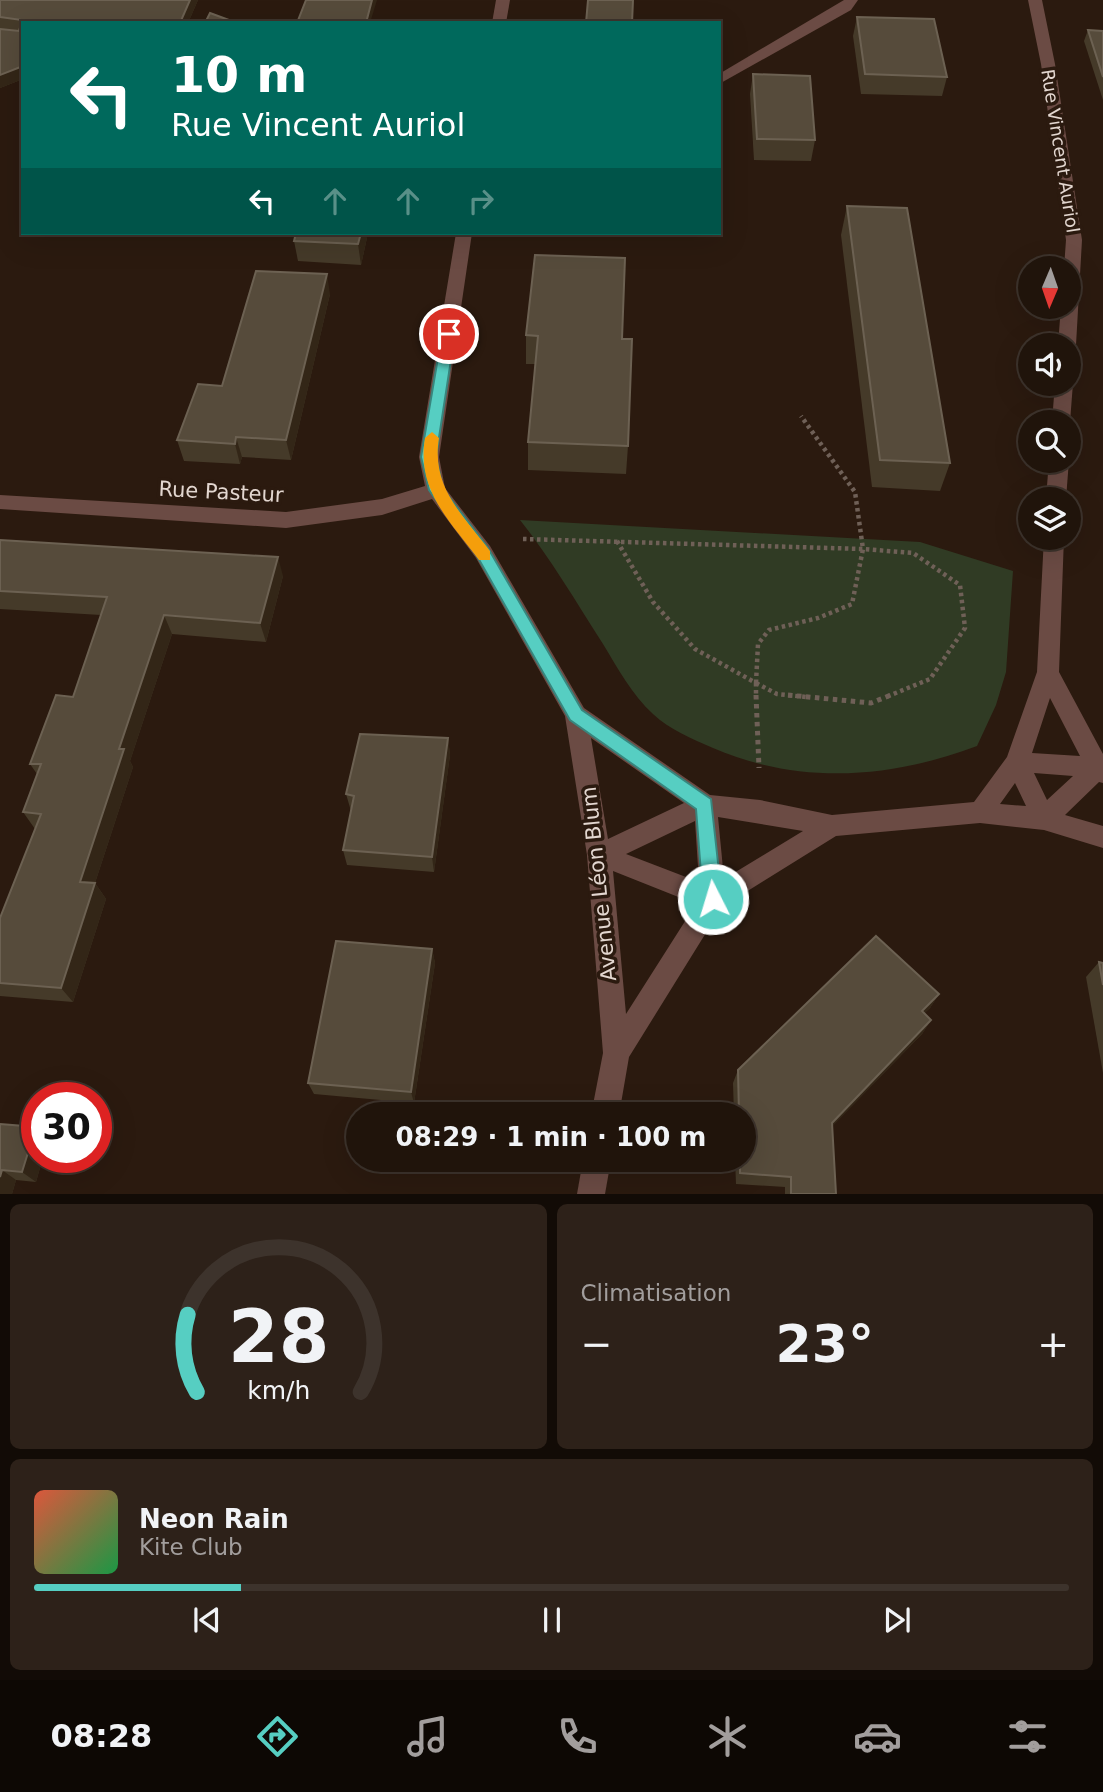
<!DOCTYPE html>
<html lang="fr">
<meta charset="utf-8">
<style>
body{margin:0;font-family:"DejaVu Sans",sans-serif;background:#2d2119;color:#f1f3f6;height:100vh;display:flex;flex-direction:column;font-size:26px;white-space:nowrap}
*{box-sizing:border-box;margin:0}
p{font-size:23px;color:#a29e9d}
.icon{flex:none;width:38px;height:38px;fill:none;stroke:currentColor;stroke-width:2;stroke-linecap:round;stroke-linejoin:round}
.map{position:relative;height:1194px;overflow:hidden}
.details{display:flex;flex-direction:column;gap:10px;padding:10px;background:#120b06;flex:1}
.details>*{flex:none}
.hud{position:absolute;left:21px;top:21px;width:700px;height:214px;border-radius:0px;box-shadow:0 7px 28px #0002,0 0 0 2px #3d332c;background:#00695c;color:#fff;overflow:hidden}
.needle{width:46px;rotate:182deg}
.buttons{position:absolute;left:1018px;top:256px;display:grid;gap:14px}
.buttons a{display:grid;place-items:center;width:63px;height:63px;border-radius:50%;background:#20140b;box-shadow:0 7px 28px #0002,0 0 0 2px #3d332c;font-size:35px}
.speed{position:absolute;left:21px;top:1082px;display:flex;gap:14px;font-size:35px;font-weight:700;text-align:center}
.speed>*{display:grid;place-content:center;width:91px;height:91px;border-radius:50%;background:#20140b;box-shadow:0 7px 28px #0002,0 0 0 2px #3d332c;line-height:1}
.speed .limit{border:10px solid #d22;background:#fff;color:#111}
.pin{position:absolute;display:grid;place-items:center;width:60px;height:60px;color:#fff;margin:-30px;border:4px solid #fff;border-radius:50%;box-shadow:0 2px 7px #0007}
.me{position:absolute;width:77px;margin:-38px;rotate:355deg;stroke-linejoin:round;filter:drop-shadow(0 0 5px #0008)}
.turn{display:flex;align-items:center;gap:24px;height:147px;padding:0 35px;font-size:32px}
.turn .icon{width:91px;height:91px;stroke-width:2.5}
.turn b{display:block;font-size:49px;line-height:60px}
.lanes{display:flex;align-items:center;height:66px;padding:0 35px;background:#0003;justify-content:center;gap:35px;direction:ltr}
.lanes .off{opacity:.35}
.big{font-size:52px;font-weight:800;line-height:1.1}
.details .card{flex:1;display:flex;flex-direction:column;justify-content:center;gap:10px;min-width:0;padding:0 24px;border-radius:10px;background:#2d2119}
.details .dial{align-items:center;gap:0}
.dial svg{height:182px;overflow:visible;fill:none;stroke:#3d332c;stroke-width:7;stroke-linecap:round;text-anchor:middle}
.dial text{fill:#f1f3f6;stroke:none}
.song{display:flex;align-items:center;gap:21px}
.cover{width:84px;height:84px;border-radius:10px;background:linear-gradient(135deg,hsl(10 70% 55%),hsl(140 70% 35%))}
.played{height:7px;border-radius:4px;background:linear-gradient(90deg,#56cec2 20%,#3d332c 20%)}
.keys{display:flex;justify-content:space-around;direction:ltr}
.heat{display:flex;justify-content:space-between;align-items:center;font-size:38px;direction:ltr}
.details .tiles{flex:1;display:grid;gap:10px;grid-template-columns:1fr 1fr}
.card:last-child{grid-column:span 2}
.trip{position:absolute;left:346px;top:1102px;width:410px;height:70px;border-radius:35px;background:#20140b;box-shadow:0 7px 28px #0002,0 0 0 2px #3d332c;font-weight:800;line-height:70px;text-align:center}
.menu{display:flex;height:112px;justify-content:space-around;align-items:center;background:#0d0804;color:#a29e9d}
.menu .icon{width:49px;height:49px}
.menu .selected{color:#56cec2}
.menu b{font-size:32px;color:#f1f3f6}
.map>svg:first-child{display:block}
.green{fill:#303b24}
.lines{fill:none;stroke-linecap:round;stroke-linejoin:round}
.path-far1{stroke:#6f6057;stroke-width:4.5;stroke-dasharray:3.5 3.5;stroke-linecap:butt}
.path{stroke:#6f6057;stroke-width:5;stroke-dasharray:4.5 4.5;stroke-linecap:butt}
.minor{fill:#6b4b44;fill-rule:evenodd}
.wall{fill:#453a29}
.shaded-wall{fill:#332617}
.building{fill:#564b3b;stroke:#6c6152;stroke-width:2}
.route{fill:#56cec2;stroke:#38867e;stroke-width:2}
.slow{fill:#f59e0b}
.labels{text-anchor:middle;stroke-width:7;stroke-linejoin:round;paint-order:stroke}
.far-street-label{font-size:18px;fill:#e3d7d0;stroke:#2b1a0f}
.street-label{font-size:21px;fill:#e3d7d0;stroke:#2b1a0f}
</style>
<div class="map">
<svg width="1103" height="1194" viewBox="0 0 1103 1194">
<rect width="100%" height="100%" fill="#2b1a0f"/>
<path class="green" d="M 520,520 L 920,542 L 1013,571 L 1006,672 L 996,705 L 977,746 C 890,779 799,785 713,748 C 692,739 669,729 653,714 C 632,695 617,667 603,644 C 576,602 551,559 520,520 Z"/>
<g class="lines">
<g class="path-far1">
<polyline points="523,539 863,549 855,492 801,416"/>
<polyline points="617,541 653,602 695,649 756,683"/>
<polyline points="756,683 777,694 806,697"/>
<polyline points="756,683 756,697"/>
<polyline points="756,683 758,644 769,630 818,618 852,604 863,549 913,553 960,585 965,628 930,679 886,697"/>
</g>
<g class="path">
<polyline points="756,695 759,768"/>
<polyline points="788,695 871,703 891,695"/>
</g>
<g class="minor">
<polygon points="496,0 510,0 506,23 492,23"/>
<polygon points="844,0 858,0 851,10 719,84 719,74"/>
<polygon points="1028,0 1042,0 1055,64 1082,240 1076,345 1069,350 1069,345 1058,345 1061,306 1069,306 1069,268 1064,268 1066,240 1041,64"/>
<path d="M 456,233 L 472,233 L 439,457 L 445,488 L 490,546 L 584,708 L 710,795 L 760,800 L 832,815 L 974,802 L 1007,757 L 1037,672 L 1044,537 L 1064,537 L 1059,672 L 1103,754 L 1103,783 L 1099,782 L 1065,815 L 1103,826 L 1103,848 L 1044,830 L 980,823 L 836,836 L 722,907 L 629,1057 L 619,1115 L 591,1115 L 603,1053 L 587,855 L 565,716 L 476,558 L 432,499 L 382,515 L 286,528 L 0,509 L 0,495 L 286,512 L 382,499 L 425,486 L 419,457 ZM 1050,698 L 1080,756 L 1032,753 ZM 591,738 L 684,803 L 608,839 ZM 1034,773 L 1073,776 L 1047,800 ZM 1015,783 L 1026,806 L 1000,804 ZM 718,817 L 803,831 L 724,879 ZM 695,821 L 699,882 L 626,854 ZM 613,871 L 696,904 L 626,1014 Z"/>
<polygon points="1069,378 1073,383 1070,422 1052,422 1055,383 1069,383"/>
<polygon points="1049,460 1069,460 1066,499 1046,499"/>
<polygon points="583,1160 611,1160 605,1194 577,1194"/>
</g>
</g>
<g class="wall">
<polygon points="0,0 198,0 188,23 23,23 23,79 0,88 0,29 15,31 0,29"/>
<polygon points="857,17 947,77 942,96 861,94 853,36"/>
<polygon points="1088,30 1103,31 1103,100 1084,41"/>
<polygon points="753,74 815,140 811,161 754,160 750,94"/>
<polygon points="847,206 950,463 940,491 872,487 841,235"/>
<polygon points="296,233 368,233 361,265 298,261 294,241"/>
<polygon points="330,294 291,460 242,457 240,464 184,461 177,440 222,386"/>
<polygon points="526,335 622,339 628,446 626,474 528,470 528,442 535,364 526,364"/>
<polygon points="0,540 283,576 266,642 172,634 130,761 133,767 95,883 106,899 73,1002 0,996 0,918 35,829 23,812 37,774 30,764 73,697 101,615 0,609"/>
<polygon points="448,738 450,755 434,872 347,865 343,850 351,811 346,794"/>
<polygon points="432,949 435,963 414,1103 314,1094 308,1083"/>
<polygon points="1099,962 1103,963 1103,1073 1086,977"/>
<polygon points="939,994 930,1008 924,1013 931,1020 922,1034 832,1126 836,1194 785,1194 785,1187 736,1184 735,1160 744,1160 744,1115 734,1115 733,1083 738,1070"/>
<polygon points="0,1124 37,1157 43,1157 36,1182 16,1180 12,1194 0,1194"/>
</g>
<g class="shaded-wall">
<polygon points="190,0 198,0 188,23 180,23"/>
<polygon points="372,0 377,0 370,23 366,23"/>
<polygon points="23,66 23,79 0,88 0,75"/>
<polygon points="361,233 368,233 361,265 358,244"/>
<polygon points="327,274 330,294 291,460 286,440"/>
<polygon points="236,437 242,457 240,464 235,444"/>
<polygon points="278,557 283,576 266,642 260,623"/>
<polygon points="164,615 172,634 130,761 133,767 95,883 106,899 73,1002 61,988 80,882 119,749"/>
<polygon points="448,738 450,755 434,872 432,857"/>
<polygon points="432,949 435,963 414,1103 411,1092"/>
<polygon points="939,994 930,1008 913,1025 922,1011"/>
<polygon points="931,1020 922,1034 825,1134 832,1123"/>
<polygon points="36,1127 37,1157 43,1157 36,1182 22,1172"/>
<polygon points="2,1170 16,1180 12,1194 0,1194 0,1177"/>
</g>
<g class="building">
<polygon points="0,0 190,0 180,23 23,23 23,66 0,75 0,29 19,31 22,20 0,17"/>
<polygon points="306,0 372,0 366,23 297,23"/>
<polygon points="588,0 633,0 632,23 586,23"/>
<polygon points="210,13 237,23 205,23"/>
<polygon points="857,17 934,19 947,77 865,74"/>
<polygon points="1088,30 1103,31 1103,77"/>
<polygon points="753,74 810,76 815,140 757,139"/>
<polygon points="847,206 907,208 950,463 880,460"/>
<polygon points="296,233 361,233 358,244 294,241"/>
<polygon points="535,255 625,258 622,339 632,339 628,446 528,442 538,336 526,335"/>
<polygon points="256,271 327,274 286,440 236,437 235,444 177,440 198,384 222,386"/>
<polygon points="0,540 278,557 260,623 164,615 119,749 124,749 80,882 95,883 61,988 0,983 0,918 41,814 23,812 41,764 30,764 56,695 73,697 107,597 0,591"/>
<polygon points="360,734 448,738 432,857 343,850 354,796 346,794"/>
<polygon points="876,936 939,994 922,1011 931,1020 832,1123 836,1194 791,1194 791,1177 740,1173 740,1160 744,1160 744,1115 739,1115 738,1070"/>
<polygon points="336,941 432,949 411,1092 308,1083"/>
<polygon points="1099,962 1103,963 1103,985"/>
<polygon points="0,1124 36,1127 22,1172 2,1170 0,1177"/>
</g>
<polygon class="route" points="449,329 455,334 436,457 443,489 488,548 582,710 711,799 722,899 719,906 713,908 706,906 703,899 696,809 570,720 477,556 429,490 421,457 442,334"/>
<path class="slow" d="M 432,432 L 439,438 C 431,487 462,514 490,551 L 490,560 L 479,560 C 450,521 416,490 425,438 Z"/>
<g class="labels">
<g class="far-street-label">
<text transform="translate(1060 151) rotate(81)" y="6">Rue Vincent Auriol</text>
</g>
<g class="street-label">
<text transform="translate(221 492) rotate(3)" y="7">Rue Pasteur</text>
<text transform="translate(599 884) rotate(-96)" y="7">Avenue Léon Blum</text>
</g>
</g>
</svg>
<div class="buttons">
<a><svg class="needle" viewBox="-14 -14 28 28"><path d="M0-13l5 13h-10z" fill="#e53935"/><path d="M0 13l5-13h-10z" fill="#a29e9d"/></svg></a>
<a><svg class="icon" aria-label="sound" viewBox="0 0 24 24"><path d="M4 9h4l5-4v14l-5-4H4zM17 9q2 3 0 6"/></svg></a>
<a><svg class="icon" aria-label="search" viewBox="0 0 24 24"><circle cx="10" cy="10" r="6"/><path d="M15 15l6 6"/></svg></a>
<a><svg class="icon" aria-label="layers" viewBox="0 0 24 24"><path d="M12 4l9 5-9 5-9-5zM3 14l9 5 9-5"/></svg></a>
</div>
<div class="speed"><div class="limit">30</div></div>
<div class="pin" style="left:449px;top:334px;background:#d93025"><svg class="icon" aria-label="arrive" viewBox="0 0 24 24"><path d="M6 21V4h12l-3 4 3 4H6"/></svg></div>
<svg class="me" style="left:713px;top:899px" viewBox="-20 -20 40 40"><circle r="17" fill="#56cec2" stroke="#fff" stroke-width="3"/><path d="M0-11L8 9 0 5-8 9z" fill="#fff"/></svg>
<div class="trip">08:29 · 1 min · 100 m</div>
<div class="hud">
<div class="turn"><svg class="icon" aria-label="left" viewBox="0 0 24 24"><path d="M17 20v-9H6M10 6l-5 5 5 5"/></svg><div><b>10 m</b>Rue Vincent Auriol</div></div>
<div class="lanes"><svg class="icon" aria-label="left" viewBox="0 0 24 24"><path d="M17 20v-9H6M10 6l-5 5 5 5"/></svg><svg class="icon off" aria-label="ahead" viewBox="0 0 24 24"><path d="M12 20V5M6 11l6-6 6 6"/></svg><svg class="icon off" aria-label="ahead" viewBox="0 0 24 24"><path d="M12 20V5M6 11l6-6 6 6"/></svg><svg class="icon off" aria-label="right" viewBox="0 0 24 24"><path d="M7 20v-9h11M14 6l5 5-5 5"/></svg></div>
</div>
</div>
<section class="details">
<div class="tiles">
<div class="card dial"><svg viewBox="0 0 100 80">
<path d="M14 69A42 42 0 1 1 86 69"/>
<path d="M14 69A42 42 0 0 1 10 35" stroke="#56cec2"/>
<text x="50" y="56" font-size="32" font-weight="700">28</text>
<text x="50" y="72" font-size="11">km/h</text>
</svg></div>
<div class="card"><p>Climatisation</p>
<div class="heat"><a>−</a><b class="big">23°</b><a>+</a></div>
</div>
<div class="card">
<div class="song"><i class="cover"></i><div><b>Neon Rain</b><p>Kite Club</p></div></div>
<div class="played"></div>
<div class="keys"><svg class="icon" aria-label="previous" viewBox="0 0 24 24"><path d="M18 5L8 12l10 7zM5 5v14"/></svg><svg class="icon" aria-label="pause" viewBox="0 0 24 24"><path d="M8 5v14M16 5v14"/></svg><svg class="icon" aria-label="next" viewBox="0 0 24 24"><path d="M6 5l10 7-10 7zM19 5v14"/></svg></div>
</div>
</div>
</section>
<nav class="menu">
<b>08:28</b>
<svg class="icon selected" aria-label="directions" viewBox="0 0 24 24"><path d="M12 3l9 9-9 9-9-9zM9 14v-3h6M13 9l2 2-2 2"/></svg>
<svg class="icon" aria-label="music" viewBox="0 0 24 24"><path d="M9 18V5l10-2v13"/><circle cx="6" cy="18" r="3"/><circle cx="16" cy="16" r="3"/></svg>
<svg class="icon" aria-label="phone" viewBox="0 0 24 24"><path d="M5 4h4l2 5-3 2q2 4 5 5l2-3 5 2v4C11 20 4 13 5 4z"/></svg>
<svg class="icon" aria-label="climate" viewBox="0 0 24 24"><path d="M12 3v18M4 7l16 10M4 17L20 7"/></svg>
<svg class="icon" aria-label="car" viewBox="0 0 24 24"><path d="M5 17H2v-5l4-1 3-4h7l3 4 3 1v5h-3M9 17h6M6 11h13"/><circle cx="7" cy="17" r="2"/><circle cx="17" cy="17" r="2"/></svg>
<svg class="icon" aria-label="filters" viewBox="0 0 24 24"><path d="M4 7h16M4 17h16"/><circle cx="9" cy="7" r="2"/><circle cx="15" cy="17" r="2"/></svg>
</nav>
